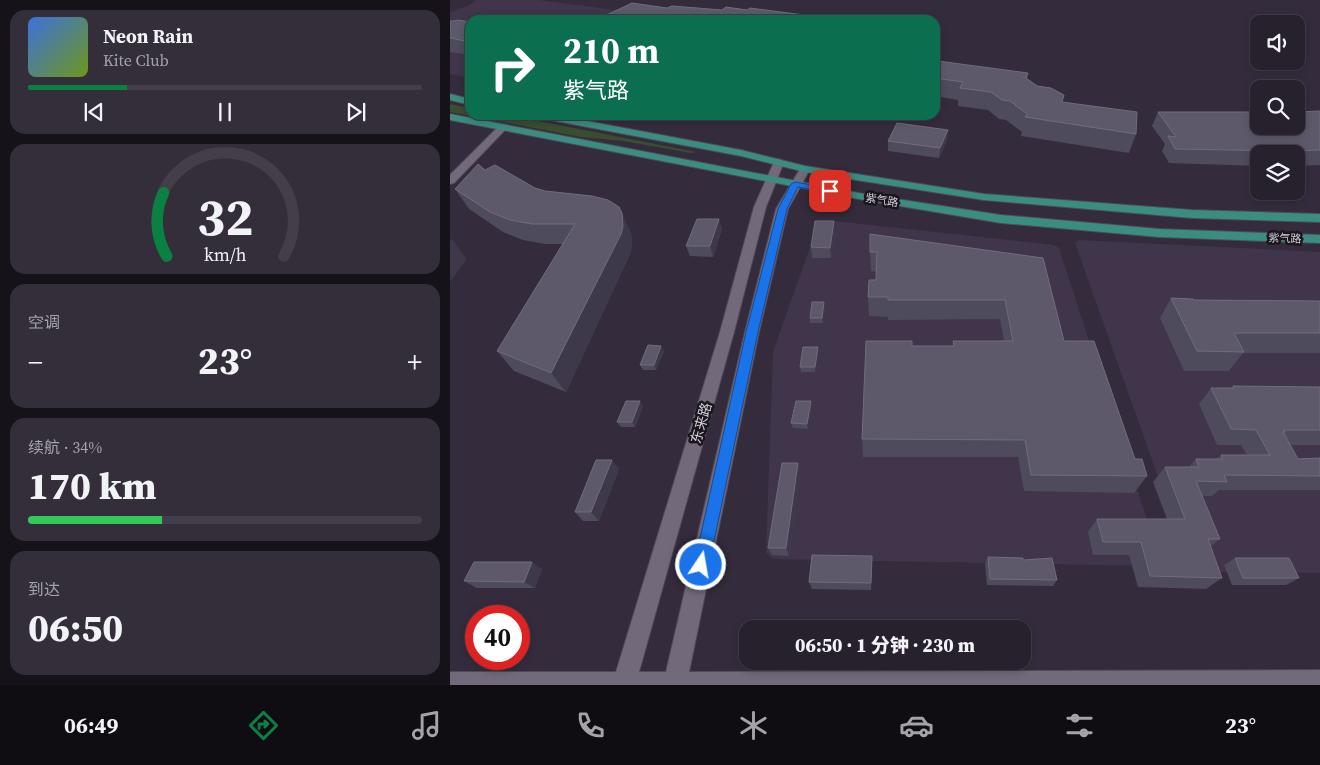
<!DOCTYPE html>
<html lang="zh">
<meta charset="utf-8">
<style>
body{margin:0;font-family:"Source Serif 4","Noto Sans SC",serif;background:#332e39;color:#f1f3f6;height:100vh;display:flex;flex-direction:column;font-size:19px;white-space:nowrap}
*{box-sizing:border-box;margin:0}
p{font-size:16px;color:#a4a3aa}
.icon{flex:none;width:28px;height:28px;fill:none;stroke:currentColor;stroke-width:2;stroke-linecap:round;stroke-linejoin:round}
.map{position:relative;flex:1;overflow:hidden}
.side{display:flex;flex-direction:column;gap:10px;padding:10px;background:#151219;width:450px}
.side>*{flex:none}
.banner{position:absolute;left:15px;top:15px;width:475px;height:105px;border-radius:15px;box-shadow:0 2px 8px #0003,0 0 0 1px #433e49;background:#0b6e4f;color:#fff;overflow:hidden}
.buttons{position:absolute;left:800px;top:15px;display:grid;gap:10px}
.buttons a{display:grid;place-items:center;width:55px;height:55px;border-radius:10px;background:#27212d;box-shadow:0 2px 8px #0003,0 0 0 1px #433e49;font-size:25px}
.speed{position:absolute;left:15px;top:605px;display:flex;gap:10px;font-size:25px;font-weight:700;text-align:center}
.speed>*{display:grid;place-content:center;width:65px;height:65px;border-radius:50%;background:#27212d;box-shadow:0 2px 8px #0003,0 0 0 1px #433e49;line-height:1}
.speed .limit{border:8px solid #d22;background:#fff;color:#111}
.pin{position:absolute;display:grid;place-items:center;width:42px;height:42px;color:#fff;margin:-21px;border-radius:10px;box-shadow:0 2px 8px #0006}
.me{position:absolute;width:55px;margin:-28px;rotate:12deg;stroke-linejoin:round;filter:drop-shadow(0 0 4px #0008)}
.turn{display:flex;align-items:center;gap:18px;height:105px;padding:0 15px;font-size:22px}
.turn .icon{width:65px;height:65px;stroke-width:2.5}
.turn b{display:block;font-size:35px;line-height:42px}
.big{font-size:38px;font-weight:800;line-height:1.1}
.side .tile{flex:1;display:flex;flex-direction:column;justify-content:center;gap:8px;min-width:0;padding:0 18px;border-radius:15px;background:#332e39}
.side .dial{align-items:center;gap:0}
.dial svg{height:130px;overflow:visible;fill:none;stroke:#433e49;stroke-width:7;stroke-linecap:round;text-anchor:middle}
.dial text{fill:#f1f3f6;stroke:none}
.song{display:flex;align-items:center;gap:15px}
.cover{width:60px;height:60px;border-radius:8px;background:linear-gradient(135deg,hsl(220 70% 55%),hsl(80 70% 35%))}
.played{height:5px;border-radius:2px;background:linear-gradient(90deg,#0b8043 25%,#433e49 25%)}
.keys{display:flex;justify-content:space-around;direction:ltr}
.heat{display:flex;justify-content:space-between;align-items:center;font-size:28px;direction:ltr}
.charge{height:8px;border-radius:4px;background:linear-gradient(90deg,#34c759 34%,#433e49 0)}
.trip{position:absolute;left:289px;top:620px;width:292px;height:50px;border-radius:15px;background:#27212d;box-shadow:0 2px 8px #0003,0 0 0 1px #433e49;font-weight:800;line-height:50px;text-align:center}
.tabs{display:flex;height:80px;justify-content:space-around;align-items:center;background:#100d12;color:#a4a3aa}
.tabs .icon{width:35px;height:35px}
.tabs .active{color:#0b8043}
.tabs b{font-size:22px;color:#f1f3f6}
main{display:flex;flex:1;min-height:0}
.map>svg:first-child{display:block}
.built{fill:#40354a}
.green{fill:#3a4e2f}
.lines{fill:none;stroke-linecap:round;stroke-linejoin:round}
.minor-casing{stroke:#504956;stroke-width:2}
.major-casing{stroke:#504956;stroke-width:2}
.minor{fill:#72697b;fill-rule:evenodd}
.major{fill:#3a8d81;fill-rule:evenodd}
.wall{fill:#4e4b5c}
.shaded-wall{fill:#3e394a}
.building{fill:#5d596a;stroke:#706c7c}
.route{fill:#1a73e8;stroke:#114b97}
.labels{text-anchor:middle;stroke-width:5;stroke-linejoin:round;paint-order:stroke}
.far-street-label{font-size:11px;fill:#d5d0da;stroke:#1a161d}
.street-label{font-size:14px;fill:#d5d0da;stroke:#1a161d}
</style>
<main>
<section class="side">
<div class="tile">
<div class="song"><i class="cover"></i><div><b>Neon Rain</b><p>Kite Club</p></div></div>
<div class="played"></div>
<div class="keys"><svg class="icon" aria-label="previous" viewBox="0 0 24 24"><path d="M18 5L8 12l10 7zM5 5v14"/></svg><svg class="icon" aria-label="pause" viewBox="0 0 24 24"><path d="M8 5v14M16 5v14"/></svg><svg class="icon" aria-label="next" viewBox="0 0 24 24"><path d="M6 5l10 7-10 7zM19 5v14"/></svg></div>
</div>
<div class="tile dial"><svg viewBox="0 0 100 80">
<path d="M14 69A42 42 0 1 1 86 69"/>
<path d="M14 69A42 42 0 0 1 12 30" stroke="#0b8043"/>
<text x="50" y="56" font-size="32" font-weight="700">32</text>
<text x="50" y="72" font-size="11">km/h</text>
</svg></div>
<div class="tile"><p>空调</p>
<div class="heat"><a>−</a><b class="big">23°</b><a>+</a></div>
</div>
<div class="tile"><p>续航 · 34%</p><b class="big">170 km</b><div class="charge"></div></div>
<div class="tile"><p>到达</p><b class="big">06:50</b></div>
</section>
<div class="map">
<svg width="870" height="685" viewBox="0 0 870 685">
<rect width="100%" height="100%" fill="#342c3c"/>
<g class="built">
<polygon points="26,0 89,0 226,18 223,20 20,20 20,78 0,74 0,12 18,6"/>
<polygon points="374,220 604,245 609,248 709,557 703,566 323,559 316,553 323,352 369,222"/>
<polygon points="629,240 870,252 870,573 751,572 739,564 625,243"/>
</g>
<polygon class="green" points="0,104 20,108 20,115 58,115 246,152 241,153 173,141 131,137 0,112"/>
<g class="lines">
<g class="minor-casing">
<g id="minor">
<polygon points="52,125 57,128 55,130 4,183 0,184 0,175 49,126"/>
<polygon points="329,159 334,162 316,207 284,332 189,672 216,672 295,332 326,209 350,169 355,166 360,169 338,209 309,332 239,672 870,670 870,685 0,685 0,672 166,672 270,332 304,207 324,162"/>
</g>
</g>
<g class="major-casing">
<g id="major">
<polygon points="0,94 20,99 20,105 0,100"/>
<polygon points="0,114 414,194 551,215 709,229 870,235 870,243 709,237 551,223 414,200 0,120"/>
<polygon points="85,115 105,115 291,150 355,166 534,194 742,210 870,214 870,222 742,218 534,200 355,172 291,156 90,118"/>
</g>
</g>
<use href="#minor" class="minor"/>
<use href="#major" class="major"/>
</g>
<g class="wall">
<polygon points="0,21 20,22 20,55 0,52"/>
<polygon points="485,66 578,73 577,79 612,102 686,134 679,153 571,136 572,132 556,120 549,119 538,110 508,106 508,100 485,96"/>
<polygon points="870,111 870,165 846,166 846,154 809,154 809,166 719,163 712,151 715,144 702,126 708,112 809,126"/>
<polygon points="497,140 489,158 438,151 438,141"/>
<polygon points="35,170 85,188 181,233 182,246 180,254 116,392 64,371 47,351 113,244 95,244 73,240 53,232 19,209 5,189"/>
<polygon points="269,219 272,229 263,257 240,256 236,246"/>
<polygon points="385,231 381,258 362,258 361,247"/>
<polygon points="420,252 593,258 614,341 685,459 697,476 684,493 574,491 568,457 413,457 412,439 462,346 503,346 503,341 554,341 550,319 438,320 438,317 419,316 418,297 426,280 426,272 421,271"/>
<polygon points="721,298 744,300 870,301 870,353 793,353 779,371 734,371 710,318"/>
<polygon points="374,302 375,308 373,323 360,323 360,318"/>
<polygon points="368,347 368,352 365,372 351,372 350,367"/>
<polygon points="214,351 206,370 193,370 190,365"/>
<polygon points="783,386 870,387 870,445 840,445 848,459 870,458 870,490 769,490 762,496 752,496 770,539 760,547 772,578 756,589 688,587 679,555 643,555 638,532 647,519 717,519 703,482 715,467 739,467 746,459 767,459 771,455 797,455 791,445 767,445 749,404 761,388 781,388"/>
<polygon points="361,401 361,406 358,429 343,428 341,423"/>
<polygon points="193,406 185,427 171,427 167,422"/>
<polygon points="348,463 350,472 339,556 322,555 318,548"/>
<polygon points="169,469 149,521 133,521 125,512"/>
<polygon points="538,557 573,560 607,580 603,586 537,585 535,564"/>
<polygon points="785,558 849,578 836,585 782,585 774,565"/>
<polygon points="422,563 421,590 362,589 359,582"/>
<polygon points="92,569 85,588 27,588 14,581"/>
</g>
<g class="shaded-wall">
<polygon points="498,130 497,140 489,158 490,148"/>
<polygon points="172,213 181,233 182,246 180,254 116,392 101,373"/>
<polygon points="269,219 272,229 263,257 260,246"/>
<polygon points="384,221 385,231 381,258 380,248"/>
<polygon points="2,239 17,259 0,282 0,241"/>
<polygon points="374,302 375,308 373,323 372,318"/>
<polygon points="211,346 214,351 206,370 204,365"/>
<polygon points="368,347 368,352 365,372 365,367"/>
<polygon points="190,401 193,406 185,427 182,422"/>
<polygon points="361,401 361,406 358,429 357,424"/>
<polygon points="162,460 169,469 149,521 141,512"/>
<polygon points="348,463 350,472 339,556 336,548"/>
<polygon points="82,562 92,569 85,588 74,582"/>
</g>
<g class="building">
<polygon points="182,3 217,8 222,6 272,10 276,7 297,10 300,8 370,17 367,20 146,20"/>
<polygon points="8,20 20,22 20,42 0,38 0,21 4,21"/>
<polygon points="488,61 578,73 576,78 587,86 601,88 614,95 612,102 687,112 686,134 575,117 577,114 560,101 552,100 541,92 510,88 513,82 485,78 485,66"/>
<polygon points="870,111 870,150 836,151 725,149 718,136 726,137 708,112 809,112 809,126 846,126 846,112"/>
<polygon points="447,123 498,130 490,148 438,141"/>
<polygon points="28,164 35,170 45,165 85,188 95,191 142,196 158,200 169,207 172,213 173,226 171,234 101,373 47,351 125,224 82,224 60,220 40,212 5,189"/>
<polygon points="247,219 269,219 260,246 236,246"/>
<polygon points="365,221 384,221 380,248 361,247"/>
<polygon points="420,234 593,258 614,341 644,341 685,459 692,459 697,476 581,475 575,440 412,439 416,341 462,341 462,346 504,346 503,341 563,341 555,300 438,300 438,297 418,297 419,280 426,280 427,252 420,252"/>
<polygon points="721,298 743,299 744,300 870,301 870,333 784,333 794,352 747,351"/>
<polygon points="362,302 374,302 372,318 360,318"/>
<polygon points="198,345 211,346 204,365 190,365"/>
<polygon points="353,347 368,347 365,367 350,367"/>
<polygon points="783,386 870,387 870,430 834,430 835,432 833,432 848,459 870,458 870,476 774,475 777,482 746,481 770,539 758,539 772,578 700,576 691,542 653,542 647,519 735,519 715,467 749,467 746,459 773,459 771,455 820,455 806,430 781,429 761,388 784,388"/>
<polygon points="176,401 190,401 182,422 167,422"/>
<polygon points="346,401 361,401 357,424 341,423"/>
<polygon points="146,460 162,460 141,512 125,512"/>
<polygon points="332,463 348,463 336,548 318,548"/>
<polygon points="362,555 422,556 421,583 359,582"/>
<polygon points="538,557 573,558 573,560 602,558 607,580 540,579"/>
<polygon points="785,558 839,558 849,578 793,578"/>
<polygon points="24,562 82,562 74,582 14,581"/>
</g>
<polygon class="route" points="345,182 380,188 384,191 380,193 348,187 337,209 308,332 259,565 257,571 251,573 246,571 244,565 296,332 328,209 341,184"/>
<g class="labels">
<g class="far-street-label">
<text transform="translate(432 200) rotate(9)" y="4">紫气路</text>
<text transform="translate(835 238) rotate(2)" y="4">紫气路</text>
</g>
<g class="street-label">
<text transform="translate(251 423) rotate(-74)" y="5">东来路</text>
</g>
</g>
</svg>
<div class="buttons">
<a><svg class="icon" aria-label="sound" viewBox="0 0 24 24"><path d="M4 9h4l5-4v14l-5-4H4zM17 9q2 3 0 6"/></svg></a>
<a><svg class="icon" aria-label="search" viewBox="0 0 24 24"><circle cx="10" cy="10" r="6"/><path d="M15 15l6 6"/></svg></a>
<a><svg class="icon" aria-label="layers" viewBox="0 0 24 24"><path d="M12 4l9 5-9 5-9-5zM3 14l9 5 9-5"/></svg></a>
</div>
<div class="speed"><div class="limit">40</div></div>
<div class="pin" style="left:380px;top:191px;background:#d93025"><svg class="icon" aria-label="arrive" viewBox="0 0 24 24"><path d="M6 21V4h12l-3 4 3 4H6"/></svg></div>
<svg class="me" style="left:251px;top:565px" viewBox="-20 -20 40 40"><circle r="17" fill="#1a73e8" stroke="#fff" stroke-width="3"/><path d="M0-11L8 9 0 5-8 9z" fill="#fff"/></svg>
<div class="trip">06:50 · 1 分钟 · 230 m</div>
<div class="banner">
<div class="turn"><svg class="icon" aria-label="right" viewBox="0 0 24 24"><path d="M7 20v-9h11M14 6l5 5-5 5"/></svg><div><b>210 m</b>紫气路</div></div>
</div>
</div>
</main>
<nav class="tabs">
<b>06:49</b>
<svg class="icon active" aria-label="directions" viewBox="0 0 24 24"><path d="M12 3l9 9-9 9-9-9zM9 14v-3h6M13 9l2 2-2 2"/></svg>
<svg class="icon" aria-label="music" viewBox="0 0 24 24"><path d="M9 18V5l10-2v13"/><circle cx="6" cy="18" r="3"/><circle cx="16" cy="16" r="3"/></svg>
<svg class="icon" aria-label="phone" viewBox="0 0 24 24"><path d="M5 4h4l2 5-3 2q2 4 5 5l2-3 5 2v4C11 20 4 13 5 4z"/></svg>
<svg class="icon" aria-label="climate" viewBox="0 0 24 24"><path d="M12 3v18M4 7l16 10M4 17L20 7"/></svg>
<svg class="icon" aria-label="car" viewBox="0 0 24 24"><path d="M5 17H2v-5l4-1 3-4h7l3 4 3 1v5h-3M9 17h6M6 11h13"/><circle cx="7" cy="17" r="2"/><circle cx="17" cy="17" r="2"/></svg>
<svg class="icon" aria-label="filters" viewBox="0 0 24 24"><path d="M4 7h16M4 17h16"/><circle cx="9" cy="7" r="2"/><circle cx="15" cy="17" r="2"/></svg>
<b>23°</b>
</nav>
